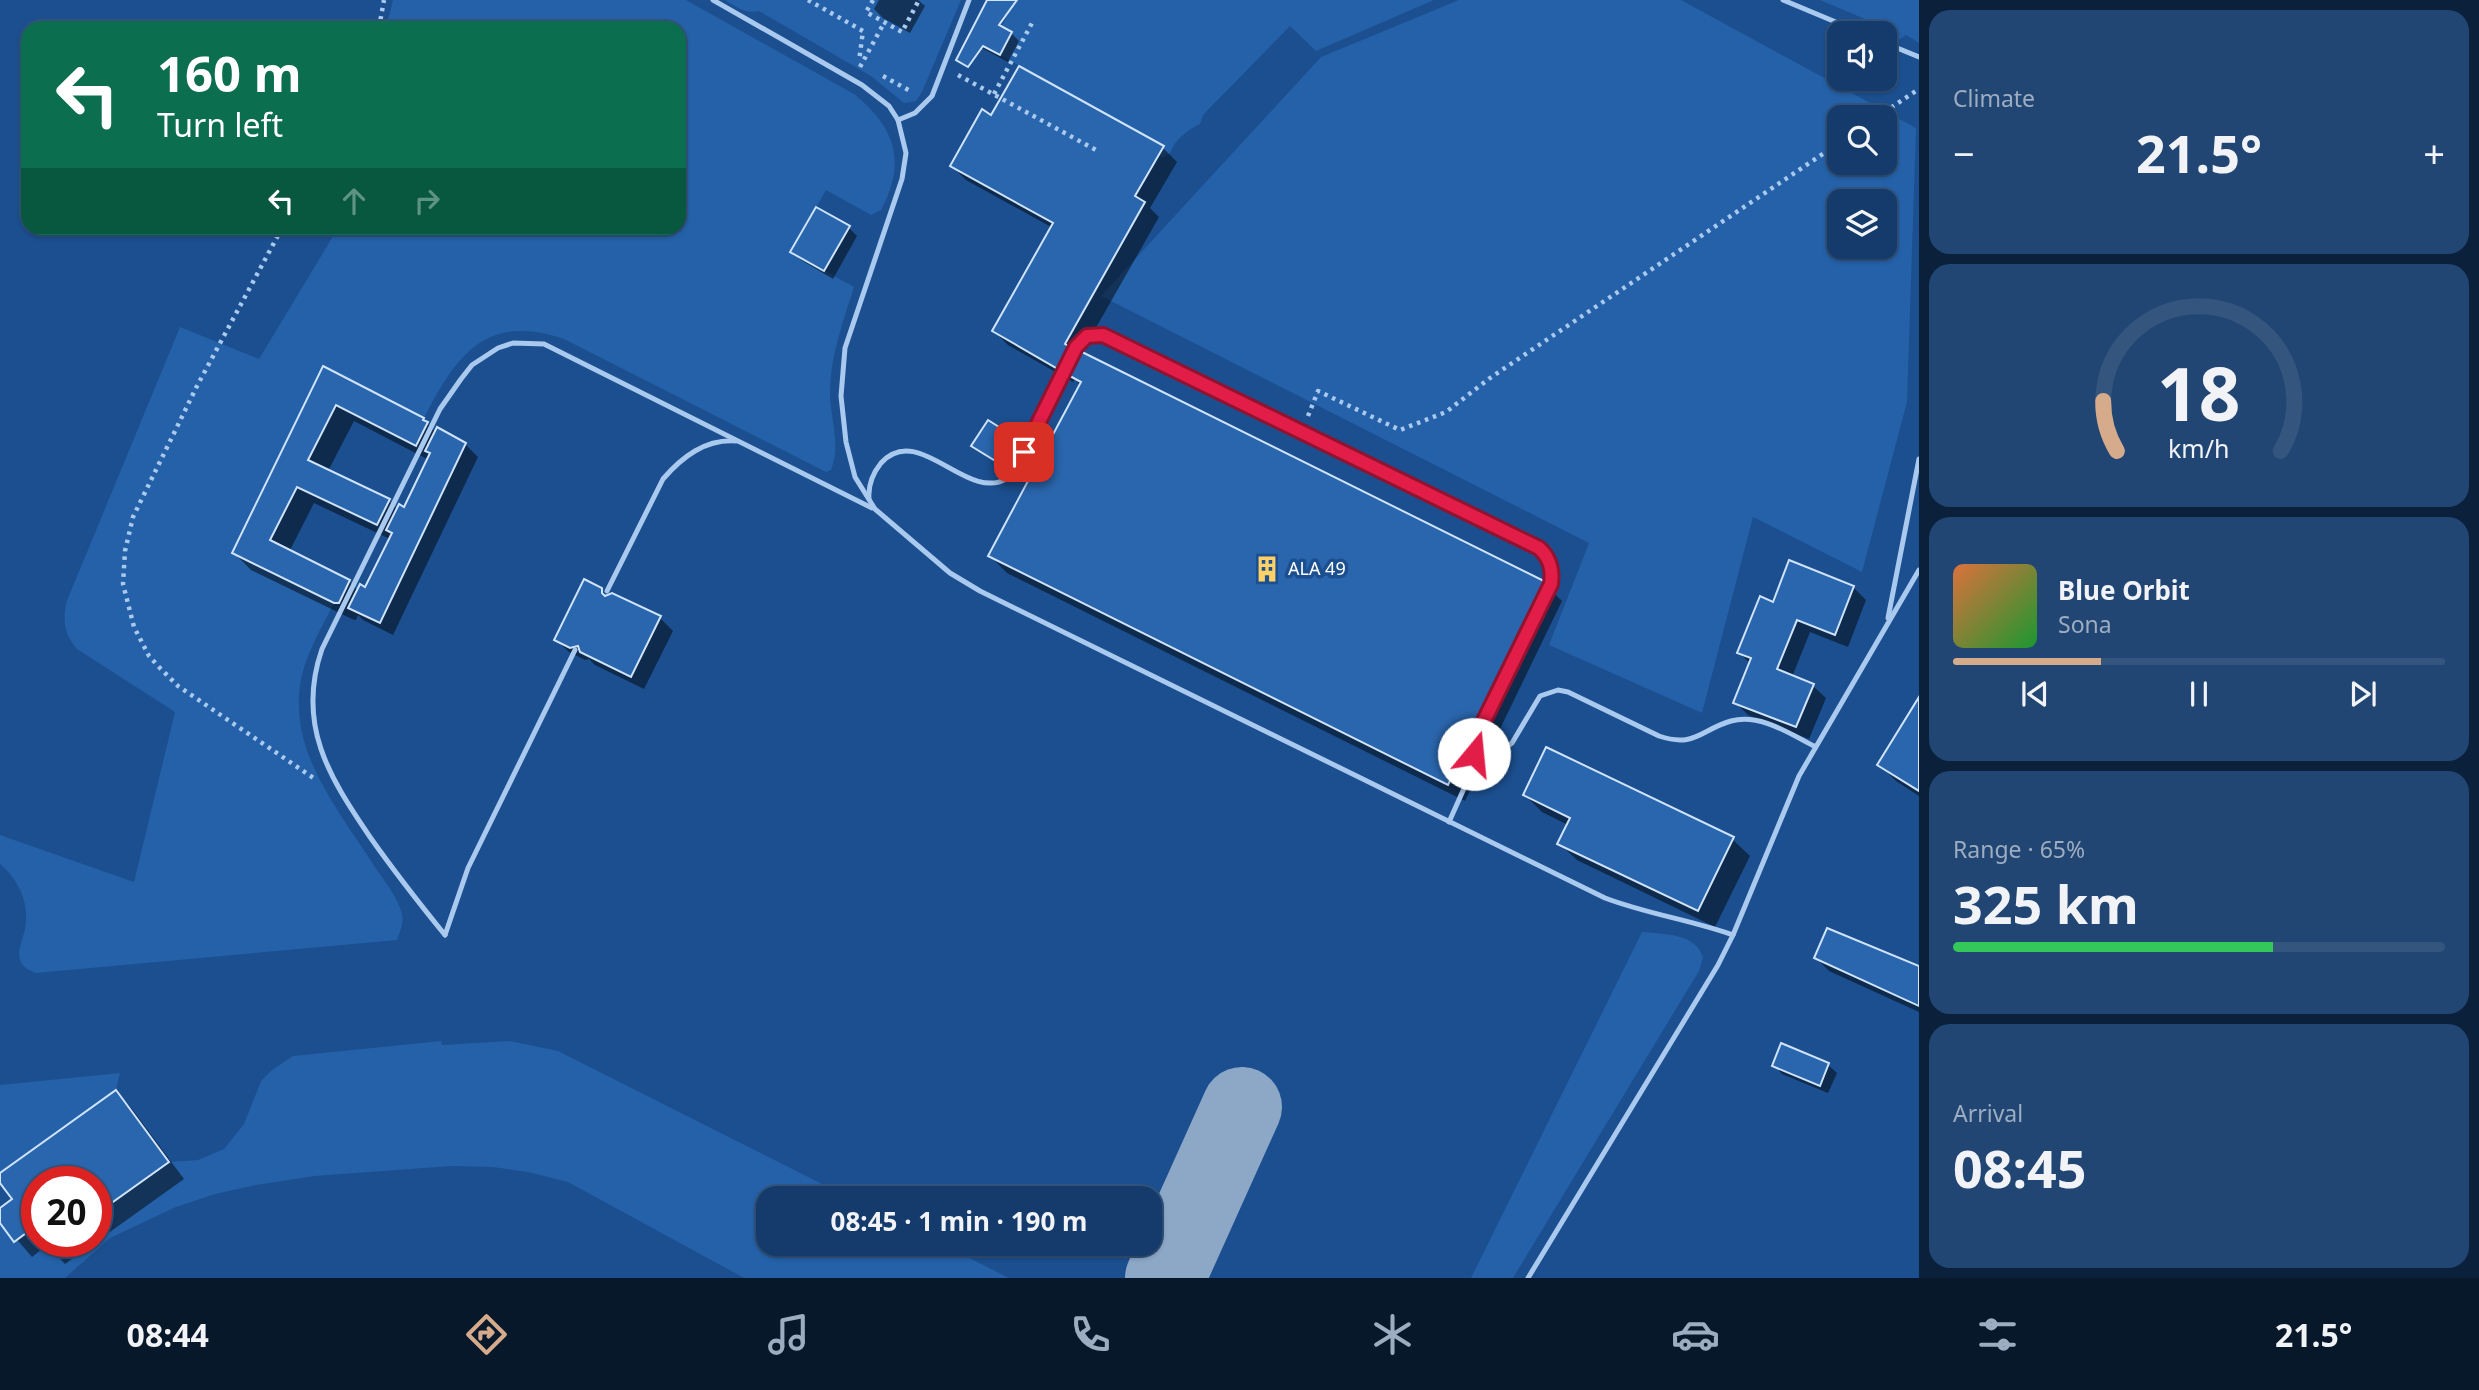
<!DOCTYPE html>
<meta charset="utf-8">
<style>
body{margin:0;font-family:"Noto Sans",sans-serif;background:#214673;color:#f1f3f6;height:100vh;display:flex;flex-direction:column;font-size:26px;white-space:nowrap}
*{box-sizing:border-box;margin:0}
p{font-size:23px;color:#9dadc1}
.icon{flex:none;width:38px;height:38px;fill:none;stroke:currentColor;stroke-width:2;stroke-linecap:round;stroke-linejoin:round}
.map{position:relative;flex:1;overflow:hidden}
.side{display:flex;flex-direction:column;gap:10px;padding:10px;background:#0b203b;width:560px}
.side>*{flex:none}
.top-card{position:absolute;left:21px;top:21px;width:665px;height:214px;border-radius:21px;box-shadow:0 2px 5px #0004,0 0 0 2px #33557e;background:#0b6e4f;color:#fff;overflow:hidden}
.buttons{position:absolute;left:1827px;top:21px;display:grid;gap:14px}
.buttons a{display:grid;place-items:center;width:70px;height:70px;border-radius:14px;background:#143b6b;box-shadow:0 2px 5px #0004,0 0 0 2px #33557e;font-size:35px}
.speed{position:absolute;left:21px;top:1166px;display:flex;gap:14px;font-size:35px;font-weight:700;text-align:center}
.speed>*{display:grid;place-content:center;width:91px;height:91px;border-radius:50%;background:#143b6b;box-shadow:0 2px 5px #0004,0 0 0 2px #33557e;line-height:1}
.speed .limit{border:10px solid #d22;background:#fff;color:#111}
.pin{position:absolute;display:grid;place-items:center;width:60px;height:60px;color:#fff;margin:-30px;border-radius:14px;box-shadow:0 4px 10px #0006}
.me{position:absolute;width:77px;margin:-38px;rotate:17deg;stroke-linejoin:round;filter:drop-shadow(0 0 5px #0008)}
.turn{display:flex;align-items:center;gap:24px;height:147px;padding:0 21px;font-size:32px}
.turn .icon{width:91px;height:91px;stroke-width:2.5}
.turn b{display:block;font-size:49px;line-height:60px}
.lanes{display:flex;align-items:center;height:66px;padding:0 21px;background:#0003;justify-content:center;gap:35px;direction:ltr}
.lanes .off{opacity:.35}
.big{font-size:52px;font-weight:700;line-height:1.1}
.side .widget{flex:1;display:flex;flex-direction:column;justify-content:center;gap:10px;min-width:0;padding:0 24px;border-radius:21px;background:#214673}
.side .dial{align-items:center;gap:0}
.dial svg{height:182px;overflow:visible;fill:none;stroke:#33557e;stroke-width:7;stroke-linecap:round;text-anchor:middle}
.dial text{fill:#f1f3f6;stroke:none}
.song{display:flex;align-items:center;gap:21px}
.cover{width:84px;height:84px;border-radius:10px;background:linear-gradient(135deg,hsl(20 70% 55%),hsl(130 70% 35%))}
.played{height:7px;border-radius:4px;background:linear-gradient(90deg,#d6ab8b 30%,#33557e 30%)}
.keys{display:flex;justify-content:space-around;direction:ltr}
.heat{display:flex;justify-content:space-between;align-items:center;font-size:38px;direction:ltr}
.charge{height:10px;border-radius:5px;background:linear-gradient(90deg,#34c759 65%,#33557e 0)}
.trip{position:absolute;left:756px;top:1186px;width:406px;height:70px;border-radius:21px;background:#143b6b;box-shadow:0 2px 5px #0004,0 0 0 2px #33557e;font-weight:700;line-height:70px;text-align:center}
.tab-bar{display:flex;height:112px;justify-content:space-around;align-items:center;background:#08182b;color:#9dadc1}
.tab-bar .icon{width:49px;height:49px}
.tab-bar .selected{color:#d6ab8b}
.tab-bar b{font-size:32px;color:#f1f3f6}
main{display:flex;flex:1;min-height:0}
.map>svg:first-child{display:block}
.green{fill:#2461a8;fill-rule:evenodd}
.shadow{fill:#0007;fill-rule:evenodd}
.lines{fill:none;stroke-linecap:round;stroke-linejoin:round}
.taxiway{stroke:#8da7c7;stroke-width:80}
.building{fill:#2a66ad;stroke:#cfe3fa;stroke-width:2}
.path{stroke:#a9c9ee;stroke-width:4.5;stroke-dasharray:3.5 5;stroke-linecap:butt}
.lane{stroke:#a9c9ee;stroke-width:5}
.route-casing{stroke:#92132f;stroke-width:18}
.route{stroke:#e11d48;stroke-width:12}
.labels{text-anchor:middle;stroke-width:7;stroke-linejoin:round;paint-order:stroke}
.poi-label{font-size:18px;fill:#fff;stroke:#1b4f8f;text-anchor:start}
</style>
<main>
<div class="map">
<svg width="1919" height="1278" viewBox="0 0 1919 1278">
<rect width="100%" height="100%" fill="#1b4f8f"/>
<g class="green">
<path d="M 393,0 L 686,0 L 854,94 C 895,127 907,162 881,210 L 871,215 L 826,190 L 791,252 L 854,287 C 844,319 831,354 830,389 C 829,417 842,443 831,470 L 826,472 L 564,339 C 486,313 457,354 424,418 L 323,367 L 232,553 L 334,603 C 319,633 300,663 299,698 C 296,762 343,816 375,867 C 384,881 398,897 402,914 C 404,923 400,931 397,940 L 36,973 C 30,971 22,967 20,960 C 17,950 22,942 24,933 C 31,906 20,881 0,864 L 0,835 L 134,882 L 175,712 L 77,649 C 64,634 63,623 66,603 L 180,327 L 259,359 L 338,228 L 679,228 L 679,28 L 386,28 Z"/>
<path d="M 725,0 L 961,0 L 922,92 L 916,101 L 904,103 L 871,76 L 759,11 C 745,14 736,7 725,0 Z"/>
<path d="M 1010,0 L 1434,0 L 1316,51 L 1290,26 L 1203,115 L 1200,124 C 1188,129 1174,141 1170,153 L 1164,157 L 1158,156 L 1164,146 L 1000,55 L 1012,32 L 1002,26 L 1014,3 Z"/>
<path d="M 1459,0 L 1681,0 L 1916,128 L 1907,402 L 1862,572 L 1753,517 L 1702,713 L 1549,645 L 1589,543 L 1101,296 L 1321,57 ZM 1839,117 L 1885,117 L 1885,163 L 1839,163 ZM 1839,201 L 1885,201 L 1885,247 L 1839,247 Z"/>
<polygon points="1820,0 1919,0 1919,43 1906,35 1897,41 1885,38 1885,33 1877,33 1873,29 1872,22"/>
<path d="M 1642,932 C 1663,934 1697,933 1703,958 L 1699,971 L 1513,1278 L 1471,1278 Z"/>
<polygon points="441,1041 442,1045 510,1041 558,1051 852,1199 768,1199 768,1244 942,1244 1009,1278 744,1278 568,1182 528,1172 493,1167 451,1166 315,1176 256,1185 215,1194 176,1207 110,1238 65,1278 0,1278 0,1223 14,1242 32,1228 37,1234 37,1241 42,1241 48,1249 59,1241 96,1241 96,1214 169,1162 198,1160 224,1149 244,1124 261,1081 272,1070 293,1056"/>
<polygon points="120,1073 116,1090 0,1173 0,1085"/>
</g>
<g class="shadow">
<polygon points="879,0 918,0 925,6 910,33 883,18 874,9"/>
<polygon points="1011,33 1019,41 1008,62 978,46"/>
<polygon points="992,117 1163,148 1177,162 1150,208 1159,217 1081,354 1545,584 1562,601 1465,801 1007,573 990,556 1029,484 1018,473 1043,457 1081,386 1075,379 1073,382 1008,345 994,331 1053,228 966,180 952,166"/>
<polygon points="849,228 857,236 833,279 801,260 793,252"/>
<path d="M 324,369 L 423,420 L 436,432 L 465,444 L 478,457 L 393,635 L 363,620 L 358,615 L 356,620 L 352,619 L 251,570 L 234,553 ZM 354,421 L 429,460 L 405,509 L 398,510 L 389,501 L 328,471 ZM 314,503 L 390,539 L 366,590 L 358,591 L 349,581 L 289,552 Z"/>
<polygon points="1020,443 1024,446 1011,470 977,449"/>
<polygon points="1853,587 1866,600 1848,647 1810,632 1792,677 1813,686 1826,698 1809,739 1748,715 1735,702 1751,664 1739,653 1774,604"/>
<polygon points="601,590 608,597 660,618 673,631 644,689 595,665 589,659 585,660 569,652 556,640"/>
<polygon points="1919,700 1919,796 1896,781 1879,764"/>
<polygon points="1525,795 1732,839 1750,856 1715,927 1577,860 1559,843 1568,825 1542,812"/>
<polygon points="1816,958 1919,967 1919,1012 1829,971"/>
<polygon points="1774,1065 1828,1065 1837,1073 1828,1093 1782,1074"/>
<path d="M 116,1092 L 132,1109 L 184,1179 L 65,1264 L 47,1245 L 32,1257 L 0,1220 L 0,1210 L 14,1199 L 0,1180 L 0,1175 ZM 37,1181 L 96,1181 L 96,1241 L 37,1241 Z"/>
</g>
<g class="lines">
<polyline class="taxiway" points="1165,1278 1242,1107"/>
</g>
<g class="building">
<polygon points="987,0 1017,0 999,25 1012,32 1000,55 983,46 968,67 956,60"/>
<polygon points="1019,66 1164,146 1135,196 1145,202 1065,344 1070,347 1058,369 992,331 1053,223 950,166 982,109 991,115"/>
<polygon points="816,207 850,226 824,271 790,252"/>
<polygon points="1080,351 1546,582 1448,785 988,556 1028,481 1016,474 1030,447 1042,455 1081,382 1068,375"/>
<polygon points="323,366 424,418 423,420 428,422 416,446 336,405 308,460 390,499 377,525 297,487 270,540 350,580 339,603 334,603 232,553"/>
<polygon points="988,420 1021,441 1007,468 971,446"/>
<polygon points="437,427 466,443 380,623 348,608 360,584 365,587 392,533 386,530 399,504 404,507 430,453 425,451"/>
<polygon points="1789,560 1854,586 1835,635 1797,620 1777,669 1814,684 1796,727 1733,703 1751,658 1737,653 1760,596 1773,602"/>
<polygon points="584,579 602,588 602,593 605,596 612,593 661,616 631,677 580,652 578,646 570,648 554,640"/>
<polygon points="1919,697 1919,791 1877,765"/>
<polygon points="1546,747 1734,837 1698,911 1557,844 1570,818 1523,795"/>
<polygon points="1827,928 1919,966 1919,1006 1814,958"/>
<polygon points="1781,1043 1829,1063 1820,1086 1772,1066"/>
<polygon points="116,1090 169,1162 96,1214 96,1181 37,1181 37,1233 33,1228 14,1242 0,1223 0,1208 12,1199 0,1183 0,1173"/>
</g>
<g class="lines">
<g class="path">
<polyline points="808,0 863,31 859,61"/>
<polyline points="873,0 866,12 902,32 919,0"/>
<polyline points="379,28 384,0"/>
<polyline points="860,67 884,23"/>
<polyline points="958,75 1096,150"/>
<polyline points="883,76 912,92"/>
<polyline points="994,94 1032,23"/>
<polyline points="1877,117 1919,89"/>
<polyline points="282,228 197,386 133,517 125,551 123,584 134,627 149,656 159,667 178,686 315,779"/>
<polyline points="1308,416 1318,391 1400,430 1446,412 1490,378 1839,143"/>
</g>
<g class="lane">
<polyline points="713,0 862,85 889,106 898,120"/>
<path d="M 969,0 L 932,96 L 915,113 L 898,120 L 906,153 L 902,179 L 845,348 L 841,396 L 846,442 L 855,477 L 875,509 L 950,573 L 980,591 L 1605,898 C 1647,914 1691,920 1733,935"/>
<polyline points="1783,0 1862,33"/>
<polyline points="1885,43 1919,57"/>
<path d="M 869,499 C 868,486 873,473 881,463 C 919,421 967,504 1008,478 L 1076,347 L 1087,336 L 1103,335 L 1539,549 C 1550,558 1553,569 1551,584 L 1478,733 L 1470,775"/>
<path d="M 607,591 L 663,479 C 682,457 705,439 736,441"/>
<polyline points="1888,618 1919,459"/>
<path d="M 1449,822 L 1470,775 L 1512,743 L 1540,696 L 1558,690 L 1568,692 L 1659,736 C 1695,748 1700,730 1731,721 C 1760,713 1790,734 1814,746"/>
<path d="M 445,935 C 419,903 394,871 370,837 C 329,777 296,724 322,649 L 440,409 L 461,379 L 472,365 L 498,348 L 513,343 L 544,344 L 872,508"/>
<polyline points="445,935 468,868 575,650"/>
<polyline points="1528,1278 1718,965 1733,935 1799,776 1919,570"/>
</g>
</g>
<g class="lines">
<g class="route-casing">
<path id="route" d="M 1024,452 L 1076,347 L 1087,336 L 1103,335 L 1539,548 C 1550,558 1553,569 1551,584 L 1478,733 L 1474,754"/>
</g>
<use href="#route" class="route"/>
</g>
<defs>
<g id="building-bare" transform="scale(2.1)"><path d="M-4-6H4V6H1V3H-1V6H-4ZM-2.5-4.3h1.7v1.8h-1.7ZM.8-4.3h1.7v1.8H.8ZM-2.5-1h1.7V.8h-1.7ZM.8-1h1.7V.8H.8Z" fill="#ffd166" stroke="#1b4f8f" stroke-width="2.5" paint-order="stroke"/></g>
</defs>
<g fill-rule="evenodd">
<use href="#building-bare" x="1267" y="569"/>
</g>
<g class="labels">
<g class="poi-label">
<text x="1288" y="575">ALA 49</text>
</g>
</g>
</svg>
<div class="buttons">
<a><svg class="icon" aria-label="sound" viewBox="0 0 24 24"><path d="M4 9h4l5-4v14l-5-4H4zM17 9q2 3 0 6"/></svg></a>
<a><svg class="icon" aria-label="search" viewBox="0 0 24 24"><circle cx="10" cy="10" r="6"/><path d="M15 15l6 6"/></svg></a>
<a><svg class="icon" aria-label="layers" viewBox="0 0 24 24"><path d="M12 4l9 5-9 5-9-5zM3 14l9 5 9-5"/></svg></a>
</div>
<div class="speed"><div class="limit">20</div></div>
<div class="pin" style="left:1024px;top:452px;background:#d93025"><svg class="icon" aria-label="arrive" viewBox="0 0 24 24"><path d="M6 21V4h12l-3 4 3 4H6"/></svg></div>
<svg class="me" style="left:1474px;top:754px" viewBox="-20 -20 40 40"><circle r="19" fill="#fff"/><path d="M0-13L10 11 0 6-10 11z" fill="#e11d48"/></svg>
<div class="trip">08:45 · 1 min · 190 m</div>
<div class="top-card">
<div class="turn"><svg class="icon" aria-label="left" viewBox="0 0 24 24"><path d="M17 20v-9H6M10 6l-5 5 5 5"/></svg><div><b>160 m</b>Turn left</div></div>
<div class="lanes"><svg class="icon" aria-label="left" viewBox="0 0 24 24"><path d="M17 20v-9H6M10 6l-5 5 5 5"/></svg><svg class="icon off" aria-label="ahead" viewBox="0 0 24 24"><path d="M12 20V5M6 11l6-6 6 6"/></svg><svg class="icon off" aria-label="right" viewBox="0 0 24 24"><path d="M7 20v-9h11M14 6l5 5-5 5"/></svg></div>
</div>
</div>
<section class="side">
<div class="widget"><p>Climate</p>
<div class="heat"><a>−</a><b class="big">21.5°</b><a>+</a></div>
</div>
<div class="widget dial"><svg viewBox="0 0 100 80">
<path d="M14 69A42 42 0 1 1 86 69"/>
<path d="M14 69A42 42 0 0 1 8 47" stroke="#d6ab8b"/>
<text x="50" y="56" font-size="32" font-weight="700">18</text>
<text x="50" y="72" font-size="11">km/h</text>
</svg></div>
<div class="widget">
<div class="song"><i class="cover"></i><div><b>Blue Orbit</b><p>Sona</p></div></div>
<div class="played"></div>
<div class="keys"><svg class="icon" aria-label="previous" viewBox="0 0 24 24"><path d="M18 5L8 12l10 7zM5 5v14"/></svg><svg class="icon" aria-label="pause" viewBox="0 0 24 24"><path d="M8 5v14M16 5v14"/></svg><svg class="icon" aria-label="next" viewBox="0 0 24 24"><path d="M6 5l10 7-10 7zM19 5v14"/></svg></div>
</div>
<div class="widget"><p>Range · 65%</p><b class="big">325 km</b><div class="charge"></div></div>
<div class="widget"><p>Arrival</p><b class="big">08:45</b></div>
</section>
</main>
<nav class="tab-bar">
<b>08:44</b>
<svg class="icon selected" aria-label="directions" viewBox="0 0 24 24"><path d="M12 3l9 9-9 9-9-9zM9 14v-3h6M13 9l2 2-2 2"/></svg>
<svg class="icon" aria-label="music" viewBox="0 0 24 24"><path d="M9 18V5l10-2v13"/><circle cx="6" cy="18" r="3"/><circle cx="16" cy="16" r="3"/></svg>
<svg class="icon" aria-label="phone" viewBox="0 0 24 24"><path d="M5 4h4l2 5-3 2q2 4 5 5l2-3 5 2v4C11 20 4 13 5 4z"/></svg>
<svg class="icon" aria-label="climate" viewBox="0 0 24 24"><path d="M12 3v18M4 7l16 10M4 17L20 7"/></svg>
<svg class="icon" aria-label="car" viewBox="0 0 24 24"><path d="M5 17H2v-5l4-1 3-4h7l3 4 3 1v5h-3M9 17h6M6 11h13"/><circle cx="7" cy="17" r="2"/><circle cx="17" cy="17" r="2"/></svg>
<svg class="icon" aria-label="filters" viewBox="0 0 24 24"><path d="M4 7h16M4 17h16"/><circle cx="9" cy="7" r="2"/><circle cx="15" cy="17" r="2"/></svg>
<b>21.5°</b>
</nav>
